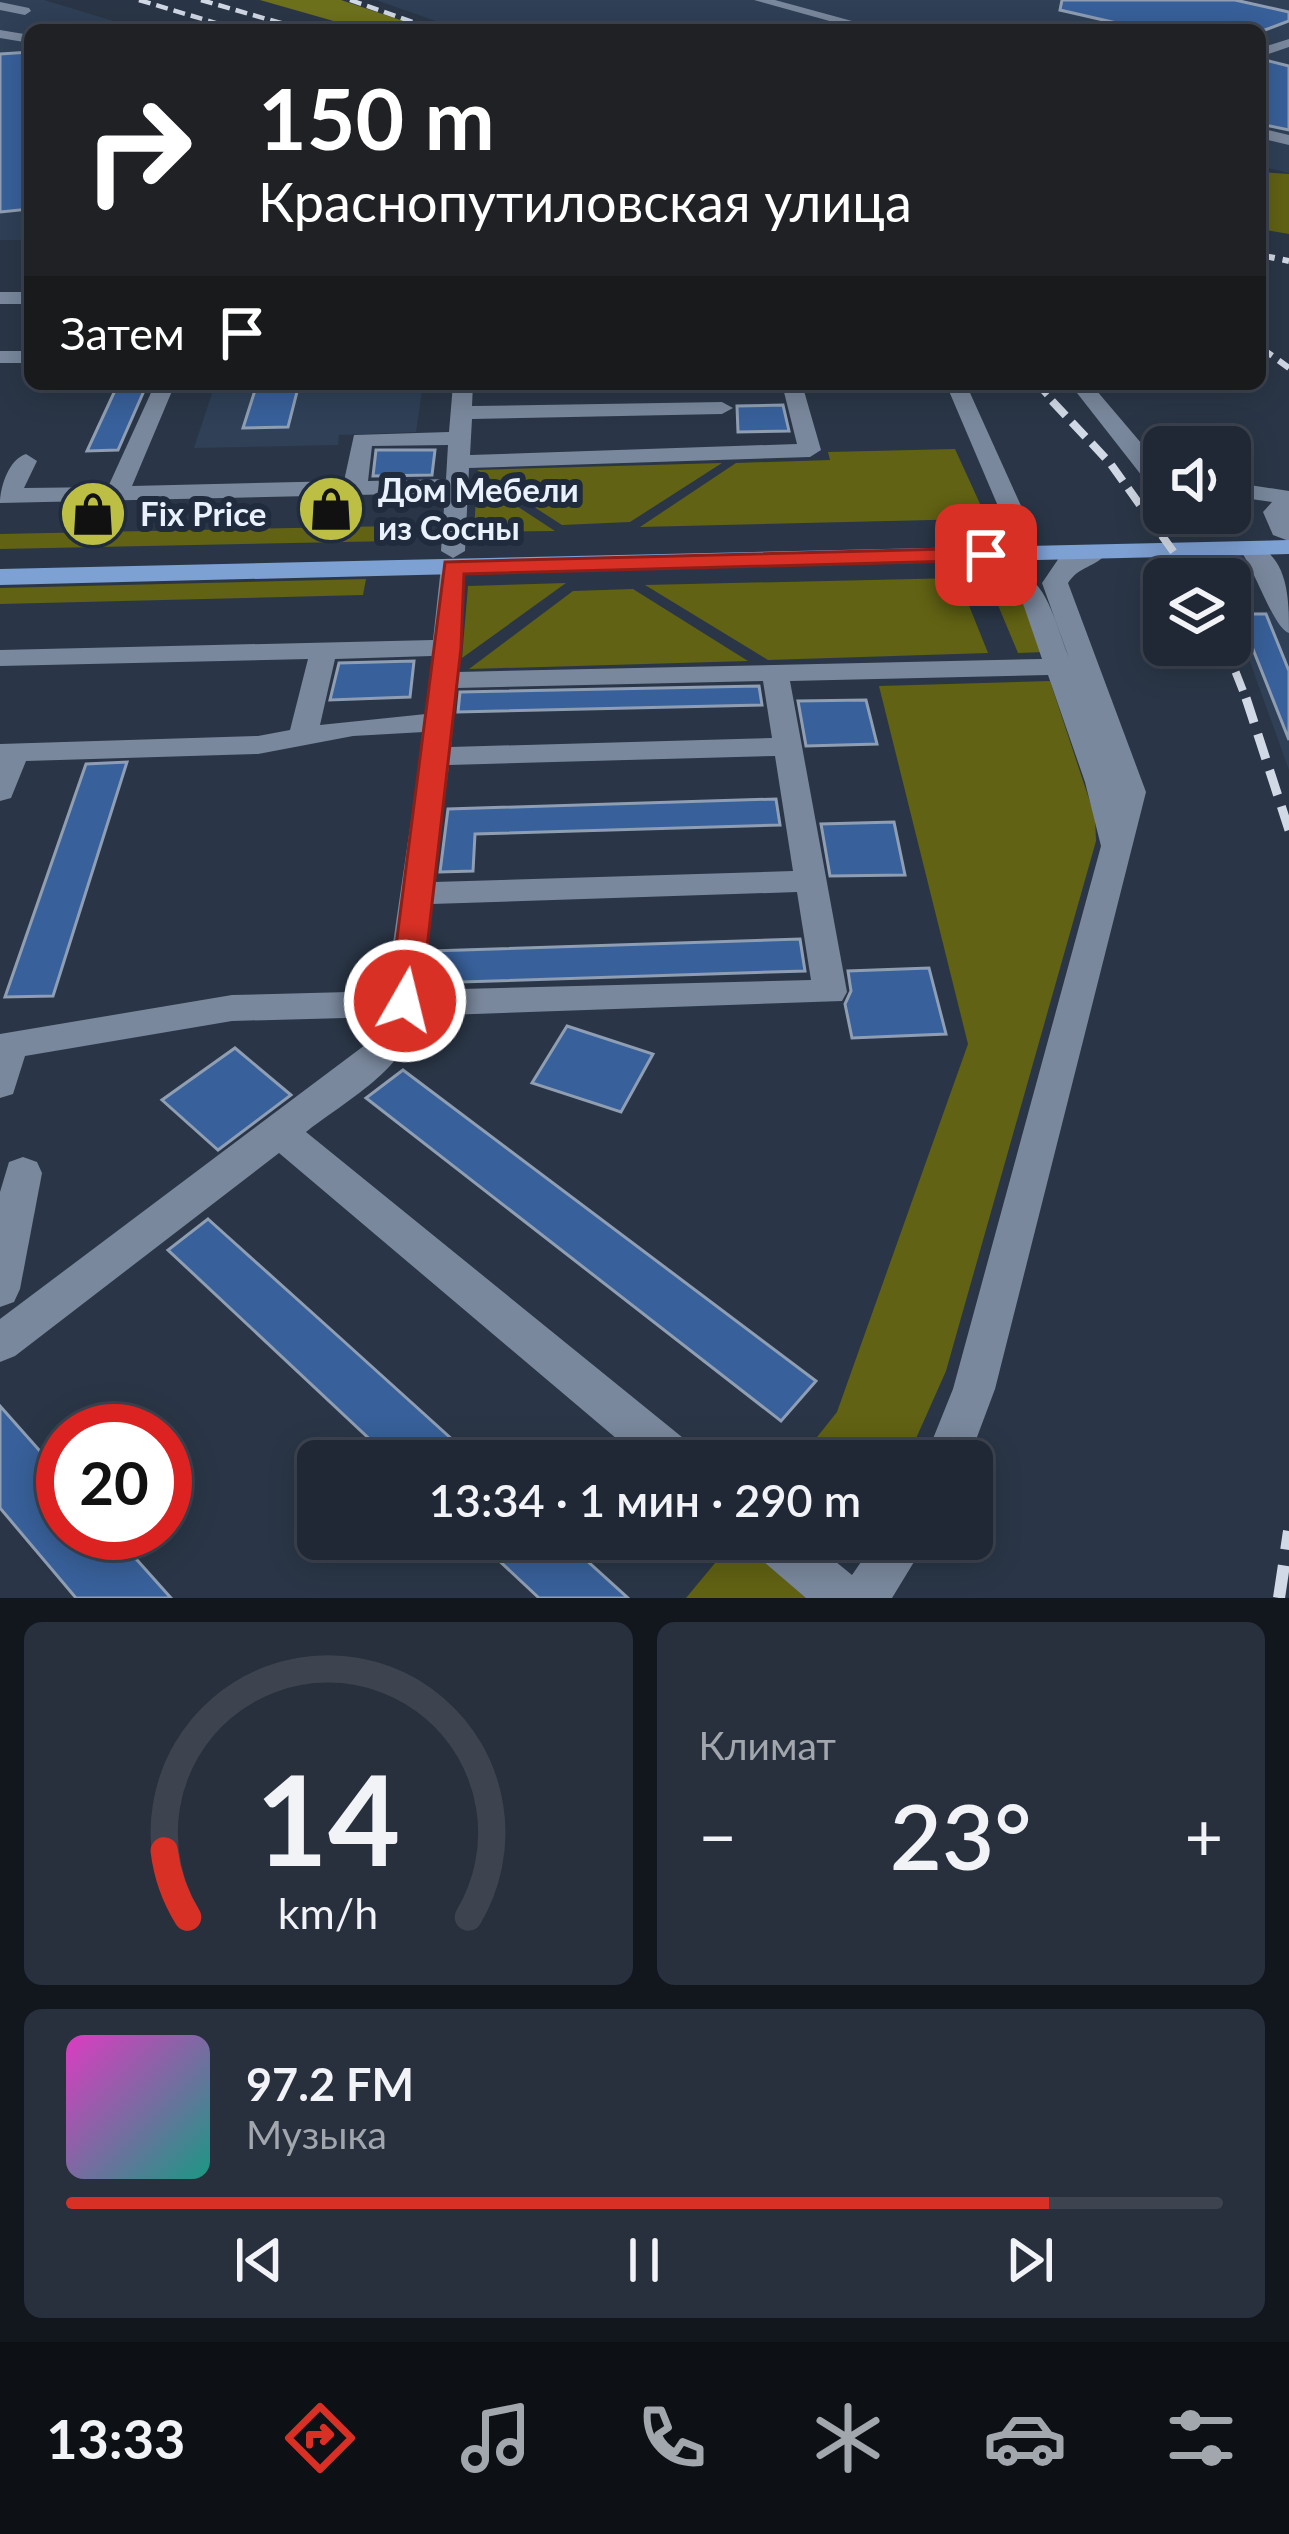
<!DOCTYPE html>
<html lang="ru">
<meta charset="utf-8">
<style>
body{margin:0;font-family:Lato,sans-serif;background:#28303d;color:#f1f3f6;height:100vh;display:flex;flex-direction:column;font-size:45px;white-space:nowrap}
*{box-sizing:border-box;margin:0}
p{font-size:39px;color:#a2a6ad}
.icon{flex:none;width:66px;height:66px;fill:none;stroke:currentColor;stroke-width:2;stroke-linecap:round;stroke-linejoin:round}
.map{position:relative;height:1598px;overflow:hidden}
.side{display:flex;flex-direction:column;gap:24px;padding:24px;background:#12161d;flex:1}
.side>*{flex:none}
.top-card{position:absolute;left:24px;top:24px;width:1242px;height:366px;border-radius:18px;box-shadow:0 6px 30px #0003,0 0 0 3px #3d4450;background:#202124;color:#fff;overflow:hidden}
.buttons{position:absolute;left:1143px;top:426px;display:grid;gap:24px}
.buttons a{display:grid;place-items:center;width:108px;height:108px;border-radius:18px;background:#202835;box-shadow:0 6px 30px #0003,0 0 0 3px #3d4450;font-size:60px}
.speed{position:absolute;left:36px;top:1404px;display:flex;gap:24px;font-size:60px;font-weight:700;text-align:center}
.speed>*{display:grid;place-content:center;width:156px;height:156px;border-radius:50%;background:#202835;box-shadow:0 6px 30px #0003,0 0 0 3px #3d4450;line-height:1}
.speed .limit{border:18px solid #d22;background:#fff;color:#111}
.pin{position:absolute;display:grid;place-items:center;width:102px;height:102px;color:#fff;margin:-51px;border-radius:24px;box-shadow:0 6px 18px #0006}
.me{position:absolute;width:132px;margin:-66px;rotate:8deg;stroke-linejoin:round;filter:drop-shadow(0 0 9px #0008)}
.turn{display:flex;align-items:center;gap:42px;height:252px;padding:0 36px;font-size:54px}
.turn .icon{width:156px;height:156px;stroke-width:2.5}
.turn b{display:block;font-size:84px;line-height:102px}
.then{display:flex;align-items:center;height:114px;padding:0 36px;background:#0003;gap:24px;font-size:45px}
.big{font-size:90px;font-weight:600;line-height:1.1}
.side .widget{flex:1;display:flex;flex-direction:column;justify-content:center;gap:18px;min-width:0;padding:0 42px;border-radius:18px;background:#28303d}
.side .dial{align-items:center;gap:0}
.dial svg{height:312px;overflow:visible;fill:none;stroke:#3d4450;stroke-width:7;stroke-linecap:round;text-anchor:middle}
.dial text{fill:#f1f3f6;stroke:none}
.song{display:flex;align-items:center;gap:36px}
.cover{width:144px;height:144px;border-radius:18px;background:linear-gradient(135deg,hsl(310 70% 55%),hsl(170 70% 35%))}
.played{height:12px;border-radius:6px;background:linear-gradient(90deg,#d93025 85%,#3d4450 85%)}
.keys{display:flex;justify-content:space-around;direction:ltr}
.heat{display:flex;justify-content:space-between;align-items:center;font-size:66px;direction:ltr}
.side .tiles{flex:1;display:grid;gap:24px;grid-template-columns:1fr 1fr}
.widget:last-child{grid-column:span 2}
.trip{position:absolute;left:297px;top:1440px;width:696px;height:120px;border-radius:18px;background:#202835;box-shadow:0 6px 30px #0003,0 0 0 3px #3d4450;font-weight:600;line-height:120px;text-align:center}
.tab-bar{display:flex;height:192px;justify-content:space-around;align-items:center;background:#0d1015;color:#a2a6ad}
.tab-bar .icon{width:84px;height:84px}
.tab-bar .active{color:#d93025}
.tab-bar b{font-size:54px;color:#f1f3f6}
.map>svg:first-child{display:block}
.built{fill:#2f4057}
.green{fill:#616213}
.forest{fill:#6e711c}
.building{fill:#38609a;stroke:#8f9eb3;stroke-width:3}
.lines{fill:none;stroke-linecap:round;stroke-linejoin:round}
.minor{fill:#7a889d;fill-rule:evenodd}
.major{fill:#7ea1d4;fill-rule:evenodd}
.rail-far4{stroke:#d1d9e6;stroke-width:4.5;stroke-dasharray:12 6;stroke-linecap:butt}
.rail-far3{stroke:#d1d9e6;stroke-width:6;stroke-dasharray:15 8;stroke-linecap:butt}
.rail-far2{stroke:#d1d9e6;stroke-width:8;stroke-dasharray:20 9;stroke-linecap:butt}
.rail-far1{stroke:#d1d9e6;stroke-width:9;stroke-dasharray:26 12;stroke-linecap:butt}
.rail{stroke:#d1d9e6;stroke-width:12;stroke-dasharray:33 16;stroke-linecap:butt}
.route{fill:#d93025;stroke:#8d1f18;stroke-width:3}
.labels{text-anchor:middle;stroke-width:12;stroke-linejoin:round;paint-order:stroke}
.far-poi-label{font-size:33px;font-weight:bold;fill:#e9f1fd;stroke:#202c3d;text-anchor:start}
</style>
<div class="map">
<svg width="1289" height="1598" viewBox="0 0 1289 1598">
<rect width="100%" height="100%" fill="#2a3647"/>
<g class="built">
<polygon points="0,0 44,0 143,30 30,30 30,240 0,240"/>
<polygon points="376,0 1289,0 1289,173 1260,166 1260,30 461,30"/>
<polygon points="215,384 423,384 416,432 339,435 338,445 194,448"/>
<polygon points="1289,611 1289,770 1232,612"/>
</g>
<g class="green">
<polygon points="1260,172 1289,174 1289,234 1260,229"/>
<polygon points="955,449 981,506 974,507 974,519 640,527 736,463 830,460 828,452"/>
<polygon points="722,463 630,522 562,525 477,470"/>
<polygon points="477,480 555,531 474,532"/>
<polygon points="395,526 393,541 0,549 0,534"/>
<polygon points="958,578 988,653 768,660 645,585"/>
<polygon points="366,579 363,595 0,604 0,588"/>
<polygon points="566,583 462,658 468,586"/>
<polygon points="1017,585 1046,652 1018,653 990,586"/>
<polygon points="633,589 748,661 469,669 573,591"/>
<polygon points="1050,681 1095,817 1096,841 946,1371 906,1461 798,1461 837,1412 968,1044 879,686"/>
<polygon points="735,1539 739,1539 808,1598 686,1598"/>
</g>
<polygon class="forest" points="260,0 341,0 430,30 365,30"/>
<g class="building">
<polygon points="1062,0 1235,0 1289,12 1289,21 1265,30 1147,30 1060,10"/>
<polygon points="30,52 30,209 0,212 0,54"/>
<polygon points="1265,60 1289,66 1289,130 1260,124 1260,61"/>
<polygon points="118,384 147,384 118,450 87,451"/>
<polygon points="257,384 299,384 288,427 243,428"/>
<polygon points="783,405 789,431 738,432 737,406"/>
<polygon points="376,450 435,450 432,475 373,476"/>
<polygon points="1239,614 1266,614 1289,671 1289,740"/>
<polygon points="414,661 410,697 330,700 339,663"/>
<polygon points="759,686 762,705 458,712 460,692"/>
<polygon points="866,700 877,744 806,746 798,701"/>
<polygon points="127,762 53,996 5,997 86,764"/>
<polygon points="776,799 780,825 475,834 473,871 440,872 448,809"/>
<polygon points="894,822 905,875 830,876 821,824"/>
<polygon points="800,939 805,971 428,983 431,951"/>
<polygon points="929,968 946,1034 852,1038 845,1004 851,991 848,971"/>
<polygon points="567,1026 653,1054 621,1112 532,1083"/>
<polygon points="235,1048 291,1095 218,1150 162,1100"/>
<polygon points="403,1070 816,1381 781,1421 366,1098"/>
<polygon points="208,1219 338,1336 476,1461 393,1461 168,1250"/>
<polygon points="0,1406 63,1477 63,1533 113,1533 171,1598 76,1598 0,1508"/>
<polygon points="476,1539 563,1539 628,1598 539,1598"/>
</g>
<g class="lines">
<g class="minor">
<polygon points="754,0 775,0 885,30 862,30"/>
<polygon points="0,2 29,8 31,11 25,15 0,10"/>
<polygon points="0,30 30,35 30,43 0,38"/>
<polygon points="1289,39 1289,47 1260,57 1260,48"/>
<polygon points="1260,128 1289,135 1289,145 1260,138"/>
<rect x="0" y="292" width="30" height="12"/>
<rect x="0" y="351" width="30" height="12"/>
<path d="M 155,384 L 175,384 L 132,486 L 344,481 L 354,435 L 449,432 L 453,384 L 473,384 L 472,406 L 722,402 L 733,408 L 722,414 L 472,419 L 470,455 L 797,444 L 782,384 L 802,384 L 821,450 L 810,457 L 469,468 L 465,551 L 453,558 L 441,551 L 445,493 L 0,503 C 0,487 9,459 26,454 L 37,461 L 24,488 L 108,487 ZM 448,445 L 446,479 L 368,481 L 372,446 Z"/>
<polygon points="946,384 966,384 1036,539 1033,544 1015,544 1012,539"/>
<polygon points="1070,384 1091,384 1164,470 1164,487 1142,476"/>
<polygon points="1230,482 1289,491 1289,541 1273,535 1263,512 1272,502 1230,496"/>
<path d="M 1252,543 C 1289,556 1289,600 1289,633 C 1274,629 1255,570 1240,550 Z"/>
<path d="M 1095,546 L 1107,553 C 1096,567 1079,566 1068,583 L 1146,792 L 995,1389 L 968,1461 L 924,1461 L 953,1389 L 1101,846 L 1085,782 L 1048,675 L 790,681 L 847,992 L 842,1001 L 417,1016 C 410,1067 344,1102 306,1132 L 693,1446 L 699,1461 L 643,1461 L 279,1153 L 15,1356 L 0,1362 L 0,1319 L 365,1045 L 380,1029 L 382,1017 L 232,1021 L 25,1056 L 13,1094 L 0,1098 L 0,1034 L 232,995 L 386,991 L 424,732 L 353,736 L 258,754 L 26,761 L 11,798 L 0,801 L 0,744 L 258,736 L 290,730 L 308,659 L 0,666 L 0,650 L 433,640 L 441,567 L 453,560 L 465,567 L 457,672 L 1042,659 L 1018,589 L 986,571 L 945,561 L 942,556 L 945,551 C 958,548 970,552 983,556 C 1047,571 1048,603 1069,658 L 1042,583 L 1059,558 ZM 432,656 L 426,714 L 320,725 L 335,659 ZM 763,681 L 772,738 L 451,747 L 456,688 ZM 775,756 L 793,871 L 434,882 L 449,765 ZM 797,892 L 811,980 L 420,990 L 431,904 Z"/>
<polygon points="23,1157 37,1162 42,1173 20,1289 14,1302 0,1307 0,1192 9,1162"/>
<polygon points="749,1539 808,1539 852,1575 877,1539 928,1539 892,1598 806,1598 756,1555"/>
</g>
<polygon class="major" points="1289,540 1289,554 0,585 0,569"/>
<g class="rail-far4">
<polyline points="139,0 239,30"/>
<polyline points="201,0 305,30"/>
<polyline points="350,0 435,30"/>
</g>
<g class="rail-far3">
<polyline points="1260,255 1289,261"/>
<polyline points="1260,347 1289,368"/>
<polyline points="1037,384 1055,404"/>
</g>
<g class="rail-far2">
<polyline points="1052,401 1110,463 1193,579"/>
<polyline points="1225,645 1247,701"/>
</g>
<polyline class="rail-far1" points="1246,698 1289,830"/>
<polyline class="rail" points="1279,1598 1289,1531"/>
</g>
<polygon class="route" points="986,548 997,555 994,560 464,574 461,648 421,1001 416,1010 394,1010 389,1001 445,562"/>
<defs>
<g id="shop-disc" transform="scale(3.45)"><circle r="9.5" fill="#bcbf44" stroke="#202c3d"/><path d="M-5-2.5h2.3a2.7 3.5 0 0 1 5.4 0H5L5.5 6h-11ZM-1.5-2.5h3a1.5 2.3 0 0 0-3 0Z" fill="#111"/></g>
</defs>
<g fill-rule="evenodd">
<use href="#shop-disc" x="331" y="509"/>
<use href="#shop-disc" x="93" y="514"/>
</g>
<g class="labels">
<g class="far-poi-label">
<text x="378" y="502">Дом Мебели<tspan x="378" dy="38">из Сосны</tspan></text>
<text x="140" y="526">Fix Price</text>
</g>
</g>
</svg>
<div class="buttons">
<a><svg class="icon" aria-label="sound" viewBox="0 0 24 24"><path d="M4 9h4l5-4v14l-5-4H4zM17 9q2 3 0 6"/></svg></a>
<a><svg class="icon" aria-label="layers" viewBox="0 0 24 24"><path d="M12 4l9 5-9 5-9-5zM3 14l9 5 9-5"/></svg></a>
</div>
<div class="speed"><div class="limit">20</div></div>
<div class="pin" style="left:986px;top:555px;background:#d93025"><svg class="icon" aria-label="arrive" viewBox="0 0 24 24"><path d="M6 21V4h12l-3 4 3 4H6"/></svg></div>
<svg class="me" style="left:405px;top:1001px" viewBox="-20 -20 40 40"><circle r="17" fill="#d93025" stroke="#fff" stroke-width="3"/><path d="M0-11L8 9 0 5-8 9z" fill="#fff"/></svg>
<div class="trip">13:34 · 1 мин · 290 m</div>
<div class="top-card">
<div class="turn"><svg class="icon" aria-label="right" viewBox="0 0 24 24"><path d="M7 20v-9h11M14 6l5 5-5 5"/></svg><div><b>150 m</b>Краснопутиловская улица</div></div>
<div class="then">Затем<svg class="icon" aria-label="arrive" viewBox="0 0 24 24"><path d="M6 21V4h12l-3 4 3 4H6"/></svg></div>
</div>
</div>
<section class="side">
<div class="tiles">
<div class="widget dial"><svg viewBox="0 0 100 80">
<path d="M14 69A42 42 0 1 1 86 69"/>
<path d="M14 69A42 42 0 0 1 8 52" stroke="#d93025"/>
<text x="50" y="56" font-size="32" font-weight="700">14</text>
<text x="50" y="72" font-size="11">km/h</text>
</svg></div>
<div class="widget"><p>Климат</p>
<div class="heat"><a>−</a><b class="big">23°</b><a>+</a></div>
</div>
<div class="widget">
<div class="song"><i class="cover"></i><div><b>97.2 FM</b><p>Музыка</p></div></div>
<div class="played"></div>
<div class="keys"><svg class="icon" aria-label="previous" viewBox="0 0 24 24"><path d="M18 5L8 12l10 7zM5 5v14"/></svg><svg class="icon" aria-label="pause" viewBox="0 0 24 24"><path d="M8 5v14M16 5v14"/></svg><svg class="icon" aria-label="next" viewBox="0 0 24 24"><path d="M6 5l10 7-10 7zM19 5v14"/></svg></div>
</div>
</div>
</section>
<nav class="tab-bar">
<b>13:33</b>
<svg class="icon active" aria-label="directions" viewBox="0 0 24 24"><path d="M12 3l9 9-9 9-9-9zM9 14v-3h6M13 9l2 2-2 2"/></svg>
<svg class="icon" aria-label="music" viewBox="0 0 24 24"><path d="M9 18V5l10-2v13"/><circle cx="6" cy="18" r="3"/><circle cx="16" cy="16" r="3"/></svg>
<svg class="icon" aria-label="phone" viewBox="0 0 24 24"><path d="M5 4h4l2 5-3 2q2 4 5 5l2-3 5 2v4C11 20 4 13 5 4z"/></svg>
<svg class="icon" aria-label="climate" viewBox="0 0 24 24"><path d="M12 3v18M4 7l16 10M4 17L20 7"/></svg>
<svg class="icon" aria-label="car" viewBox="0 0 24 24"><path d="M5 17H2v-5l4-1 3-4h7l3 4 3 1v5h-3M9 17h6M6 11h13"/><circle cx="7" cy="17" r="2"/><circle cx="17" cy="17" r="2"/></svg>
<svg class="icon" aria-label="filters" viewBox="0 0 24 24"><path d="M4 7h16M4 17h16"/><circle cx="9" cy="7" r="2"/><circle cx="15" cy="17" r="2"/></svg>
</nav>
